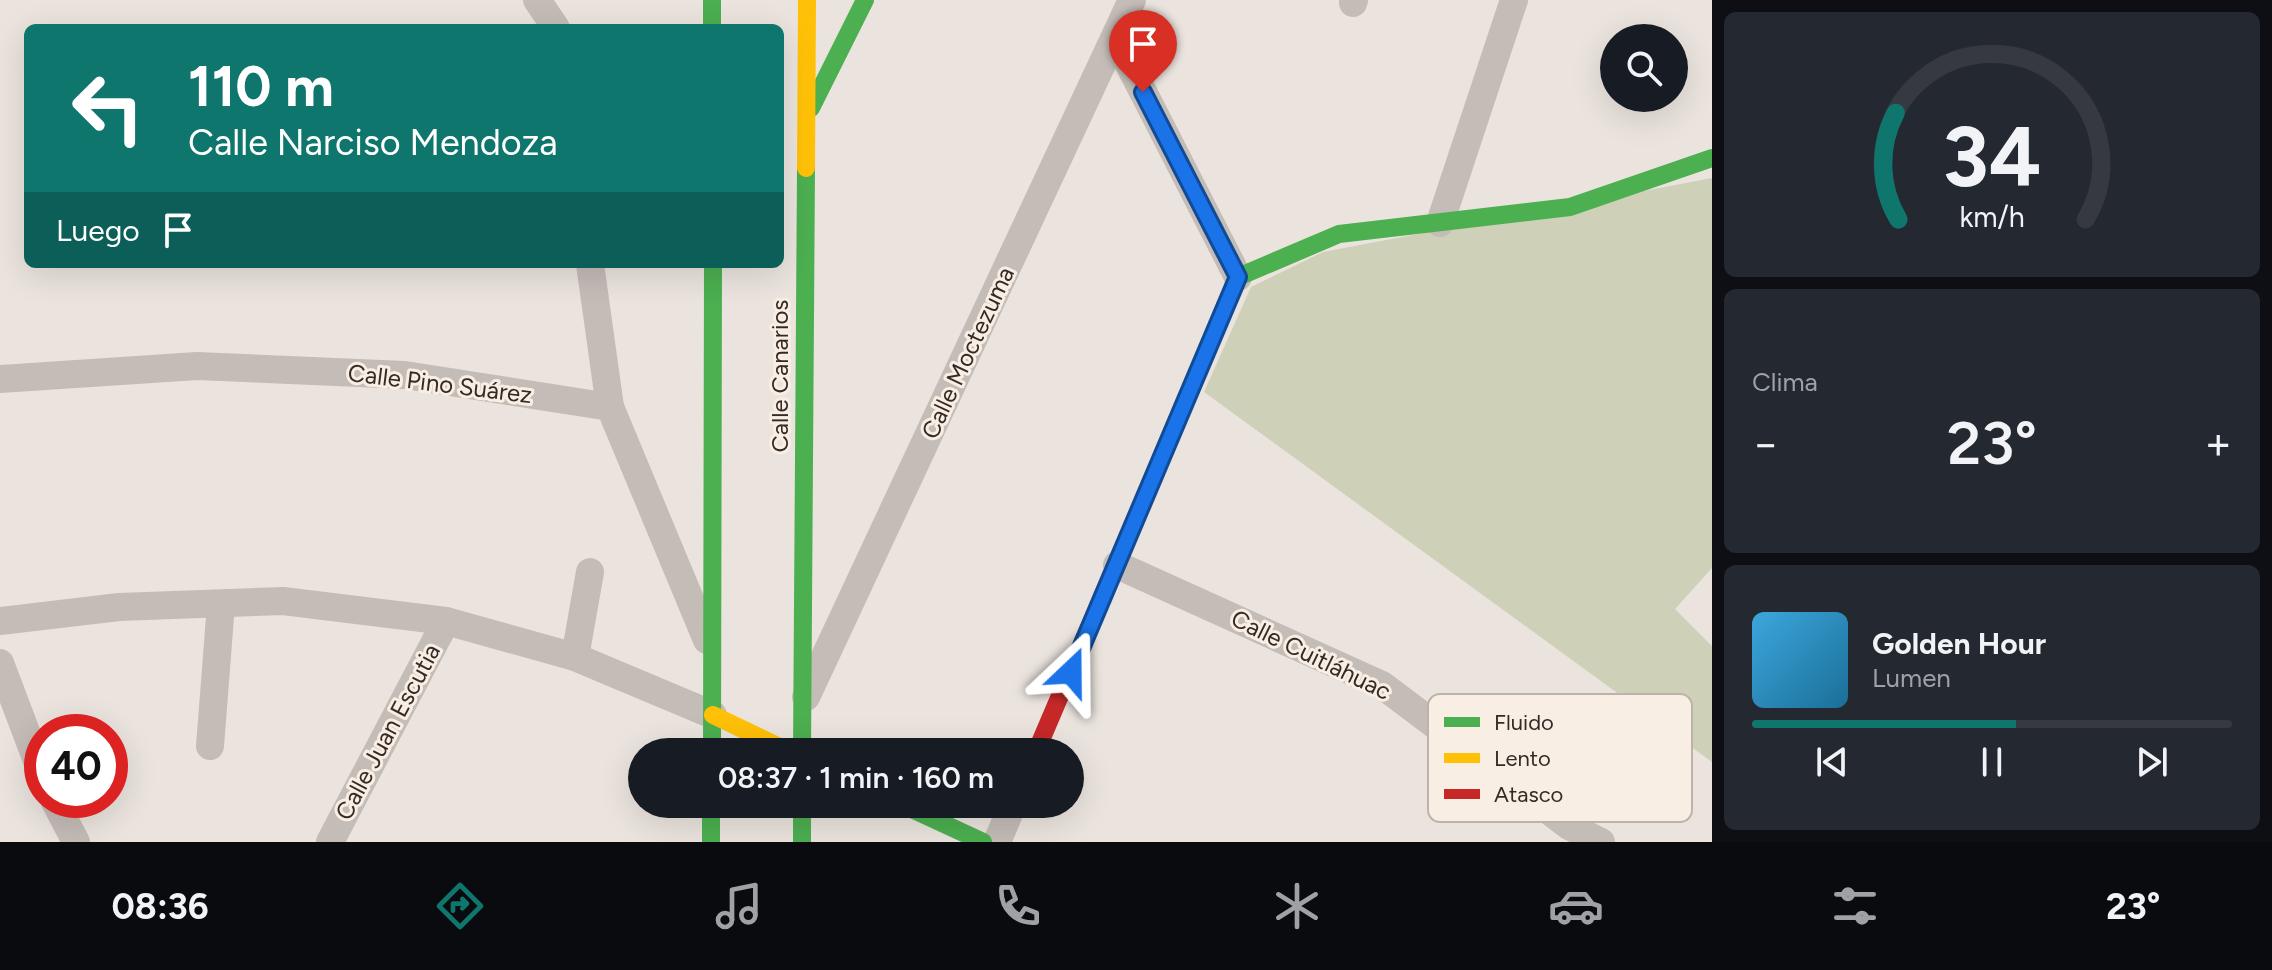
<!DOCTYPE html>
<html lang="es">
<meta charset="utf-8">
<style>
body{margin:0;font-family:Figtree,sans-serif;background:#242831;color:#f1f3f6;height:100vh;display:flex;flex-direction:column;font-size:30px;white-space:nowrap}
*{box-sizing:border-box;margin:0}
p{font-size:26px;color:#9ea1a6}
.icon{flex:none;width:44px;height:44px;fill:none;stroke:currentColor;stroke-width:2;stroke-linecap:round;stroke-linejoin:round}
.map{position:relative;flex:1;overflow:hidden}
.drawer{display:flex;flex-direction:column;gap:12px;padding:12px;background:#0d0f14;width:560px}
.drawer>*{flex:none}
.hud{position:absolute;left:24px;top:24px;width:760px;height:244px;border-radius:12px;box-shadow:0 8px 32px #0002;background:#0f766e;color:#fff;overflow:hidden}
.buttons{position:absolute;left:1600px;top:24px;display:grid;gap:16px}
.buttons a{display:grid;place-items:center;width:88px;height:88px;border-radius:50%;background:#171b24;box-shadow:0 8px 32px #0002;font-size:40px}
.speed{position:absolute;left:24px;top:714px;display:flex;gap:16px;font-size:40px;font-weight:700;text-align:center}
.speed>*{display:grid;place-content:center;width:104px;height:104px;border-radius:50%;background:#171b24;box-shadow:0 8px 32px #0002;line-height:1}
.speed .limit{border:12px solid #d22;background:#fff;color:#111}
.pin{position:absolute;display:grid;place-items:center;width:68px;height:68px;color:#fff;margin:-82px -34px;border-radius:50% 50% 50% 0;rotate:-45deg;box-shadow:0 0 8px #0007}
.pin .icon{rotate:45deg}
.me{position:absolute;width:88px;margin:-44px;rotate:23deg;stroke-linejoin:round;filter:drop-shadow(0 0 6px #0008)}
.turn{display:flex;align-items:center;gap:28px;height:168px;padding:0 32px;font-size:36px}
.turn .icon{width:104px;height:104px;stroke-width:2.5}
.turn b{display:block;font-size:56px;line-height:68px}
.then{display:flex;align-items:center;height:76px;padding:0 32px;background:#0003;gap:16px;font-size:30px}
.big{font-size:60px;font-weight:600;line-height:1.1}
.drawer .tile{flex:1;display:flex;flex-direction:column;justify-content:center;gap:12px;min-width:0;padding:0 28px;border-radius:12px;background:#242831}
.drawer .dial{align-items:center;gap:0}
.dial svg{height:208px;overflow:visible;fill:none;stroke:#363941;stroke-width:7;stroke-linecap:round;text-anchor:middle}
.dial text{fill:#f1f3f6;stroke:none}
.song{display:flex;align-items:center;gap:24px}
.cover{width:96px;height:96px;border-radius:12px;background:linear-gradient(135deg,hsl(200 70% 55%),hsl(200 70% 35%))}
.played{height:8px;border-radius:4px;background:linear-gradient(90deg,#0f766e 55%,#363941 55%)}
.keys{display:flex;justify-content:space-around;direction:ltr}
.heat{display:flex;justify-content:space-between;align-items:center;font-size:44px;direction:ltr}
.trip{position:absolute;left:628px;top:738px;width:456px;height:80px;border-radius:40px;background:#171b24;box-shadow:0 8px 32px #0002;font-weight:600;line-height:80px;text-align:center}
.dock{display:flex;height:128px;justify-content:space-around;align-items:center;background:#090b0e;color:#9ea1a6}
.dock .icon{width:56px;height:56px}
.dock .current{color:#0f766e}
.dock b{font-size:36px;color:#f1f3f6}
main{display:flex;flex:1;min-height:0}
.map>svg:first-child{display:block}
.green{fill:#ced0b8}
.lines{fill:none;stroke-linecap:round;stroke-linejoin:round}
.street{stroke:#c4bcb7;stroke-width:28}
.fast{stroke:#4caf50;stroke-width:18}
.slow{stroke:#ffc107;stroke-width:18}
.jam{stroke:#c62828;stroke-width:18}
.route-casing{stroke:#114b97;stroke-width:20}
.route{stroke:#1a73e8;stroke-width:14}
.labels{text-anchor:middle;stroke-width:6;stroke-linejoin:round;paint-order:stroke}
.street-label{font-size:24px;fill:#352a26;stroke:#f9eee4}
.key{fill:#f9eee4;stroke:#beb3ab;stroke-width:2}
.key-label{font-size:22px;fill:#352a26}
</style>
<main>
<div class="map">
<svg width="1712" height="842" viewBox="0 0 1712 842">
<rect width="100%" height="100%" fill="#ebe4de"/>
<polygon class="green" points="1712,178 1712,568 1675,609 1712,646 1712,762 1204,392 1251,287 1323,252"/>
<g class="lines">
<g class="street">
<polyline points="537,0 556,28"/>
<polyline points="1353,3 1354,0"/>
<polyline points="1116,39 1238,277"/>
<polyline points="1440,223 1514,0"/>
<polyline points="590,264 610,407"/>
<polyline points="0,379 197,366 405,375 610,407 707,640"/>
<polyline points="1117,565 1382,685 1569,826 1601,842"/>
<polyline points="0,621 119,607 283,601 446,621 575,657 713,715"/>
<polyline points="575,657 590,572"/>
<polyline points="0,663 42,774"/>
<polyline points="806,697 1132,0"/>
<polyline points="210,746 221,604"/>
<polyline points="54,800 76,842"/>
<polyline points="330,842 446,621"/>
<polyline points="997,842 1013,804"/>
</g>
<g class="fast">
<polyline points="712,0 712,28"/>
<polyline points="811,108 865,0"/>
<polyline points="1114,569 1238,277 1339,234 1570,207 1712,158"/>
<polyline points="712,752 713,264"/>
<polyline points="802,752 806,168"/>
<polyline points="711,804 711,842"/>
<polyline points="802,804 802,842"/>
<polyline points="901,804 983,842"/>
</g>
<g class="slow">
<polyline points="806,168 807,0"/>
<polyline points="713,715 790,752"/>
</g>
<polyline class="jam" points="1036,752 1114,569"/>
</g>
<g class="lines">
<g class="route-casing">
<polyline id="route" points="1071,672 1238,277 1143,92"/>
</g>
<use href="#route" class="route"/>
</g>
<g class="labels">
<g class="street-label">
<text transform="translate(968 353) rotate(-65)" y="8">Calle Moctezuma</text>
<text transform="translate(780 376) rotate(-90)" y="8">Calle Canarios</text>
<text transform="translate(440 384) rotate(7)" y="8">Calle Pino Suárez</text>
<text transform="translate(1311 655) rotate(26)" y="8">Calle Cuitláhuac</text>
<text transform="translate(388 732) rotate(-62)" y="8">Calle Juan Escutia</text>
</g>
</g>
<rect x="1428" y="694" width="264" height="128" rx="12" class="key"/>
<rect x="1444" y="717" width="36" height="10" fill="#4caf50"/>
<rect x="1444" y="753" width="36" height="10" fill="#ffc107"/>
<rect x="1444" y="789" width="36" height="10" fill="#c62828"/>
<g class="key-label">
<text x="1494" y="730">Fluido</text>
<text x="1494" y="766">Lento</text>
<text x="1494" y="802">Atasco</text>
</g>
</svg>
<div class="buttons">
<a><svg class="icon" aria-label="search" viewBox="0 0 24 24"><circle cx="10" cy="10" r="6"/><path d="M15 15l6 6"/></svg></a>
</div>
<div class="speed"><div class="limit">40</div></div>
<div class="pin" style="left:1143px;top:92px;background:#d93025"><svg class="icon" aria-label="arrive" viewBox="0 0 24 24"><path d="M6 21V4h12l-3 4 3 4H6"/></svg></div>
<svg class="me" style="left:1071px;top:672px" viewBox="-20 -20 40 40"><path d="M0-17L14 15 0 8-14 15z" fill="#1a73e8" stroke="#fff" stroke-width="4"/></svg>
<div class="trip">08:37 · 1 min · 160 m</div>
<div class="hud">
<div class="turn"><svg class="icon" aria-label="left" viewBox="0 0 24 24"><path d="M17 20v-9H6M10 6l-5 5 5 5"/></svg><div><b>110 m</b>Calle Narciso Mendoza</div></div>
<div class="then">Luego<svg class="icon" aria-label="arrive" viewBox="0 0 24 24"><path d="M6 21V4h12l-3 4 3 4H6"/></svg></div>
</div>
</div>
<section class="drawer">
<div class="tile dial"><svg viewBox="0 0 100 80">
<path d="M14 69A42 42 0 1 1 86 69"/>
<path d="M14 69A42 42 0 0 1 13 28" stroke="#0f766e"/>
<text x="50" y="56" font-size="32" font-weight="700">34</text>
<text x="50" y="72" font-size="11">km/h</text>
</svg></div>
<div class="tile"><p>Clima</p>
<div class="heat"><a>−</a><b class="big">23°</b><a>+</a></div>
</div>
<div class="tile">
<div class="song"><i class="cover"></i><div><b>Golden Hour</b><p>Lumen</p></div></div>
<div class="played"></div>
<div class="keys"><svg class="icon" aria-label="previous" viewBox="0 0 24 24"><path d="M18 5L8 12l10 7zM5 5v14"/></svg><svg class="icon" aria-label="pause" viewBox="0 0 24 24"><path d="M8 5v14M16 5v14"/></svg><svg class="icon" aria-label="next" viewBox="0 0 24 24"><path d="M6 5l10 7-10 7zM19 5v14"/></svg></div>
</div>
</section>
</main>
<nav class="dock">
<b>08:36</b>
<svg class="icon current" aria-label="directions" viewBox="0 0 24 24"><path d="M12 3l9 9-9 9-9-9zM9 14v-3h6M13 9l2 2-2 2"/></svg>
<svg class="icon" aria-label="music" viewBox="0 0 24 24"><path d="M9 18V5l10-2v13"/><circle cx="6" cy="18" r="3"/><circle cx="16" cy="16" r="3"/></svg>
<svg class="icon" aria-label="phone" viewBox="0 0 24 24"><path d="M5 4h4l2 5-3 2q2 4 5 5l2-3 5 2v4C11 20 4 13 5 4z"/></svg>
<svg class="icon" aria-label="climate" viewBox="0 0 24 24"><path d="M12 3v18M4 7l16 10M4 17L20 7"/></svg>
<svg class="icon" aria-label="car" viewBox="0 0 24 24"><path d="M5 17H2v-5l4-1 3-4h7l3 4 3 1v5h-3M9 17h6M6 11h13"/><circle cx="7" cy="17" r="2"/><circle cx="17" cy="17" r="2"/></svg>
<svg class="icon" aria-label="filters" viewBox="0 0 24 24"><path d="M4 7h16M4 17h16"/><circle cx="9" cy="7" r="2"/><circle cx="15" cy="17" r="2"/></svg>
<b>23°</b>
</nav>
